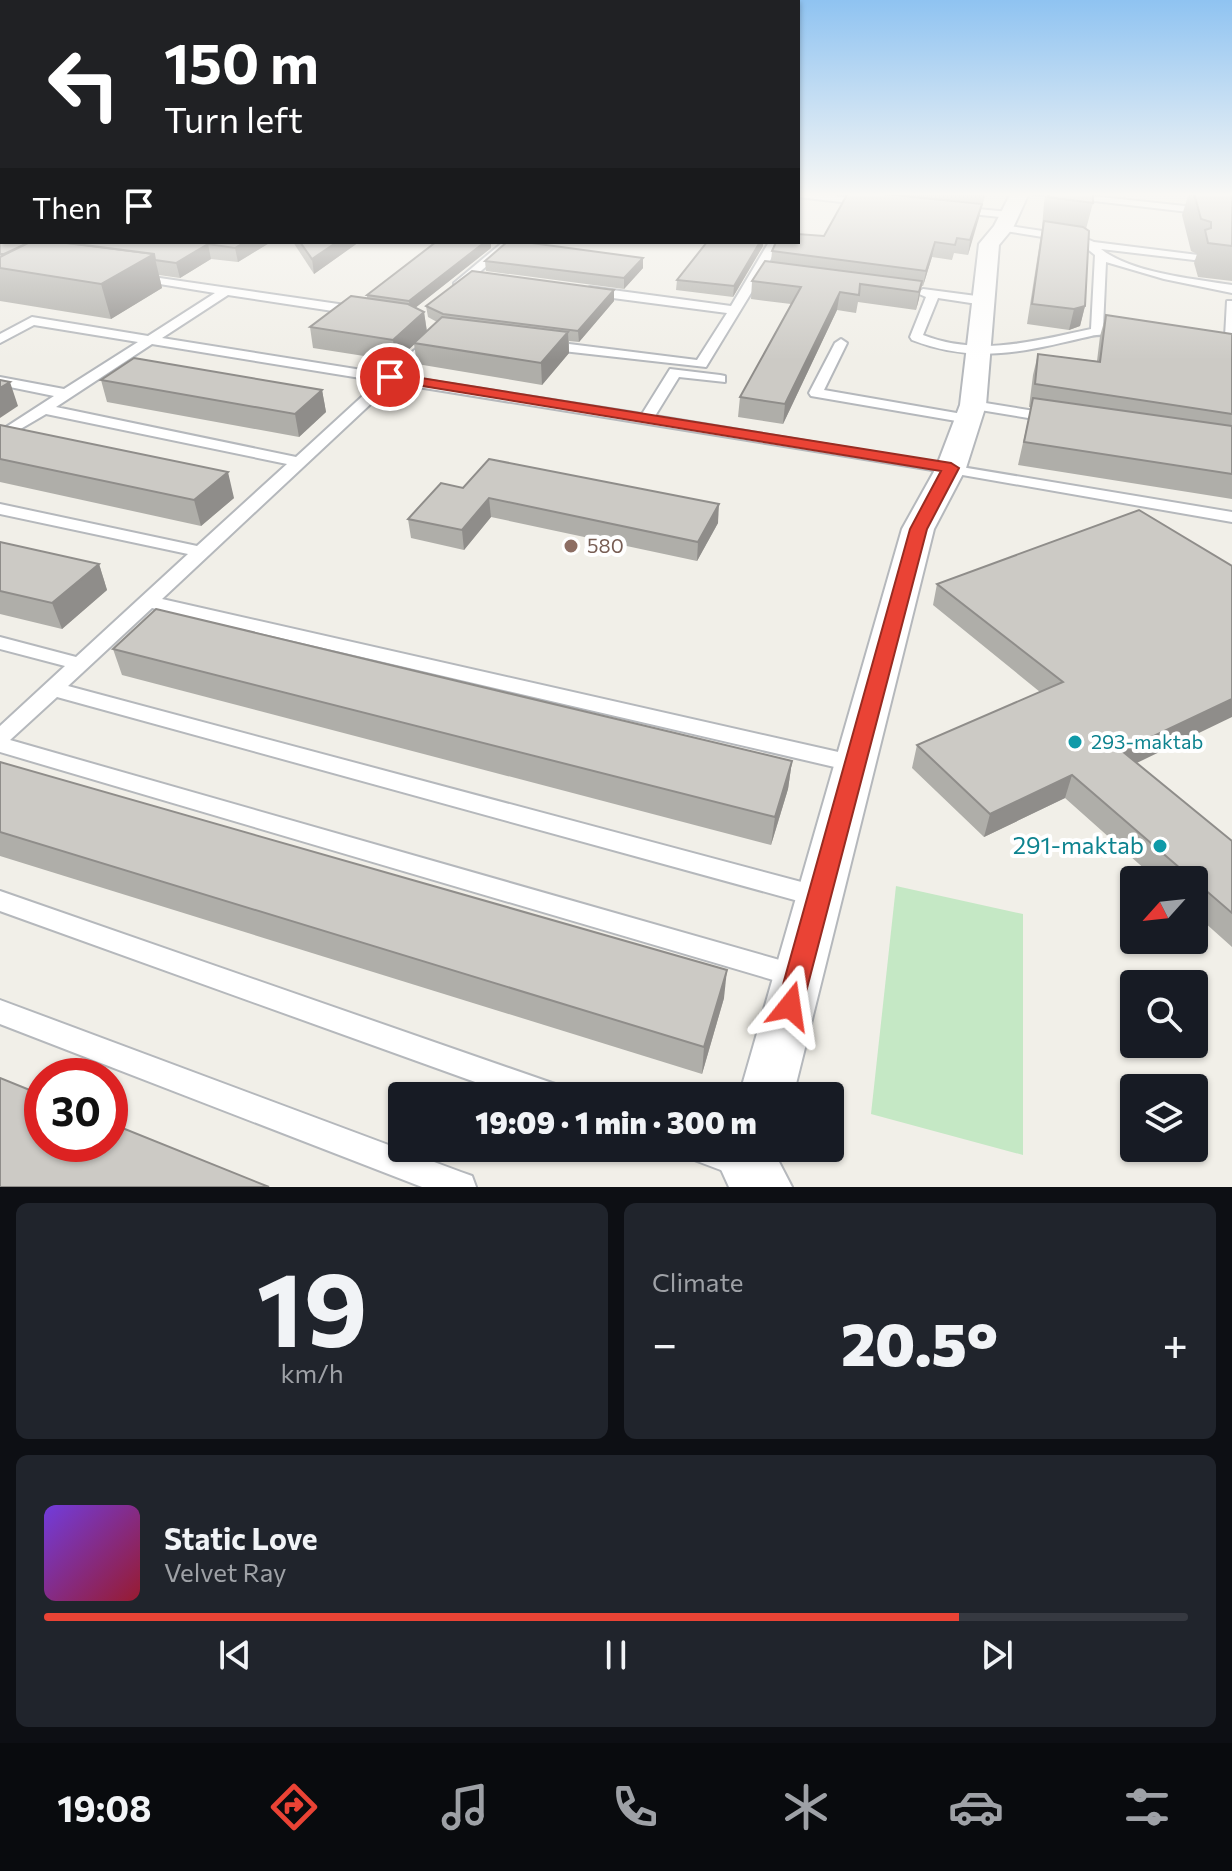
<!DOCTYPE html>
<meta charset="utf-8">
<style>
body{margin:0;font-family:Commissioner,sans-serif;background:#20242c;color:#f1f3f6;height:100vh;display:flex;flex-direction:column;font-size:30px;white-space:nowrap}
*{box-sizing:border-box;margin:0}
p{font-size:26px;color:#9ea1a6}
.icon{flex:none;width:44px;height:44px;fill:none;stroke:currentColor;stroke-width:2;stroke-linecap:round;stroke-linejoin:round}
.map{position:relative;height:1187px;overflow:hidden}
.sheet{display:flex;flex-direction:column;gap:16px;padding:16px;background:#0d0f14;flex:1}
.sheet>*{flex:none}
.hud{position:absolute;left:0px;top:0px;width:800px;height:244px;box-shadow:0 2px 6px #0004;background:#202124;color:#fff;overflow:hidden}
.needle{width:52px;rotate:243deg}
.controls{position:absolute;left:1120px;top:866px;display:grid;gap:16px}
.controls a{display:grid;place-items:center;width:88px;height:88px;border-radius:8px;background:#171b24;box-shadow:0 2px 6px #0004;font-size:40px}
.speed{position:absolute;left:24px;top:1058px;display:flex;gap:16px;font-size:40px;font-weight:700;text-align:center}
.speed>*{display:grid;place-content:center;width:104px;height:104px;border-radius:50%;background:#171b24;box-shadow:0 2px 6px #0004;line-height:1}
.speed .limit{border:12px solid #d22;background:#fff;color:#111}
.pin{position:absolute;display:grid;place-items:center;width:68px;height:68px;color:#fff;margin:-34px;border:4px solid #fff;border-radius:50%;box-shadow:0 2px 8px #0007}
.me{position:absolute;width:88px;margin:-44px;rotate:15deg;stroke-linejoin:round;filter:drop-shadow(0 0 6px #0008)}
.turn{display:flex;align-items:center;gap:28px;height:168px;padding:0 32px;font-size:36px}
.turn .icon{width:104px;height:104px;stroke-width:2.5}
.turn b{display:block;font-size:56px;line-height:68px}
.then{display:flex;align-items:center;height:76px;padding:0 32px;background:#0003;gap:16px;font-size:30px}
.big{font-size:60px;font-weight:800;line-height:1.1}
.sheet .card{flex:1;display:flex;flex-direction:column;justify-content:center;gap:12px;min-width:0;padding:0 28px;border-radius:12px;background:#20242c}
.sheet .dial{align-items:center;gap:0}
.dial b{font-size:104px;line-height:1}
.song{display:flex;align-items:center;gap:24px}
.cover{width:96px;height:96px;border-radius:12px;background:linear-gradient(135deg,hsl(260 70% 55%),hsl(350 70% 35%))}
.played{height:8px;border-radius:4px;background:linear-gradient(90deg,#ea4335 80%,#363941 80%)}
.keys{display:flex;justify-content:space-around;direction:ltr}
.heat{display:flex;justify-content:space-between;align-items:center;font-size:44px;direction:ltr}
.sheet .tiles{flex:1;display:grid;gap:16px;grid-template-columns:1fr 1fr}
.card:last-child{grid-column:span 2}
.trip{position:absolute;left:388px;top:1082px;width:456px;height:80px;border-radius:8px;background:#171b24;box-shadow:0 2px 6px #0004;font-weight:800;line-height:80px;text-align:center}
.dock{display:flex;height:128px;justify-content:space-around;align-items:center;background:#090b0e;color:#9ea1a6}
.dock .icon{width:56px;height:56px}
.dock .current{color:#ea4335}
.dock b{font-size:36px;color:#f1f3f6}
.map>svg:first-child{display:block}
.green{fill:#c5e8c5}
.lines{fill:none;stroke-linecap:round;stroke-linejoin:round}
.lane-casing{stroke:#b5b8bc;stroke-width:4}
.street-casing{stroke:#b5b8bc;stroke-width:4}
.lane{fill:#fff;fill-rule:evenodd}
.street{fill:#fff;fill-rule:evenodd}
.wall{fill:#afaea9}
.shaded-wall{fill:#8f8d8a}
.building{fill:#cccac5;stroke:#8f8d8a;stroke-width:2}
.route{fill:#ea4335;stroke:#982c22;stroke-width:2}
.education-dot{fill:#8d6e63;stroke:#fff;stroke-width:3}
.culture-dot{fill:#0f9aa8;stroke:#fff;stroke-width:3}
.labels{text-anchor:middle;stroke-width:8;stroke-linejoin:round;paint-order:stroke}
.education-label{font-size:20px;fill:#785e54;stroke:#fff;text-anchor:start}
.culture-label{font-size:20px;fill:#0d838f;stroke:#fff;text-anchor:start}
.near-culture-label{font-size:24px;fill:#0d838f;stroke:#fff;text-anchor:end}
</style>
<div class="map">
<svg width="1232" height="1187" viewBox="0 0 1232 1187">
<rect width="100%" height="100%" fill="#f1efe8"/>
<polygon class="green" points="896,886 1023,914 1023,1155 871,1114"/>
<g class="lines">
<g class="lane-casing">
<g id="lane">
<polygon points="798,193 819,193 872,202 867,205 798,197"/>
<polygon points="1025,193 1063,193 1232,211 1232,217"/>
<polygon points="956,207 1010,212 1015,215 1010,218 952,212 952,208"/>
<path d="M 1003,225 L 1082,237 L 1094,242 L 1198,255 L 1198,259 L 1194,260 L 1101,249 C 1131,273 1194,279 1232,285 L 1232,293 L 1164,279 L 1106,262 L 1103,327 L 1128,329 L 1128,335 C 1116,337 1104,333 1091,336 C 1027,351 976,365 912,340 L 910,337 L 926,297 L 917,293 L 923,289 L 984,297 L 990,301 L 984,305 L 938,298 L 923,335 C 979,357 1035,341 1091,329 L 1095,255 L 1080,243 L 999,230 L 999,226 Z"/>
<polygon points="503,242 515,242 462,287 454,287 454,283"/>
<polygon points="769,242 779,242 766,269 777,273 771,276 762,275 706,367 545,349 539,345 545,341 697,360 727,313 590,295 584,291 590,287 731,306"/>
<path d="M 139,275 L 359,307 L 365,311 L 359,315 L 228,295 L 162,338 L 387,374 L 432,335 L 438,339 L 437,342 L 400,376 L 642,414 L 670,369 L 720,375 L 725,376 L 725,382 L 679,377 L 655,416 L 1232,512 L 1232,522 L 951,473 L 393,383 L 162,599 L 856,756 L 864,759 L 867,764 L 864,769 L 856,772 L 152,608 L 68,686 L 820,887 L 829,890 L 832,897 L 829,904 L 820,907 L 57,697 L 10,740 L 797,965 L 806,968 L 810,976 L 806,984 L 797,987 L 0,752 L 0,726 L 65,666 L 0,649 L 0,637 L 76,657 L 188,554 L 0,514 L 0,504 L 197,546 L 287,464 L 46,414 L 0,441 L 0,431 L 54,396 L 0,385 L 0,377 L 64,389 L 138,342 L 34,325 L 0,343 L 0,334 L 32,317 L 148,336 L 215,293 L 135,280 L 133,278 ZM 152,344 L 379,381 L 296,457 L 56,407 Z"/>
<polygon points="1227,301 1232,301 1232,347 1212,347 1212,341 1223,341 1225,337"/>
<polygon points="841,339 847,343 824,390 968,415 975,419 968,423 811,396 809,393 835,343"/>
<polygon points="973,401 1053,414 1060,418 1053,422 968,408 966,405"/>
<polygon points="0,891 552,1083 562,1086 566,1096 514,1096 0,911"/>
<polygon points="0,1000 461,1172 472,1176 476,1187 422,1187 0,1024"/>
<polygon points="684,1148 741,1148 753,1153 757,1163 753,1173 742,1178 689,1158"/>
</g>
</g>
<g class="street-casing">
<g id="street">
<polygon points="1011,193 1029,193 1013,228 999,245 986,405 966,468 934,529 793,1096 739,1096 902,529 936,468 960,405 979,244 994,226"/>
<polygon points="723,1148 779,1148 777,1158 792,1187 729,1187 719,1165"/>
</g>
</g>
<use href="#lane" class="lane"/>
<use href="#street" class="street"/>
</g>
<g class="wall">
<polygon points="848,193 986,193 982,206 981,206 968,255 954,253 952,260 932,257 923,286 922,286 916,310 858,302 856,313 837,310 783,424 738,417 740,397 791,304 751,299 752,281 771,262 772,251 824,236"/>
<polygon points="1046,193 1093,193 1093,203 1086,229 1085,306 1080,326 1069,330 1027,324 1042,228 1044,203"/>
<polygon points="1189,193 1232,193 1232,281 1198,277 1194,263 1197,254 1191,251 1182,215"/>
<polygon points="0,242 271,242 238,262 211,259 180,278 159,275 162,288 111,319 0,301"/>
<polygon points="293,242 359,242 314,274"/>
<polygon points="763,246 733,297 676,290 677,280"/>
<polygon points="491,248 415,308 424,312 427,331 437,322 428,317 426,306 614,301 579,342 569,341 569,353 542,385 417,364 414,344 396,361 313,348 310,327 367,298 367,295"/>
<polygon points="485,261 643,268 624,289 486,271"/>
<polygon points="1106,315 1232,334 1232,499 1018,465 1031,407 1029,407 1033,375 1038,354 1097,361 1100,336"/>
<polygon points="101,380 322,390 326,412 299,437 107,402"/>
<polygon points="0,425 234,498 201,526 0,482"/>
<polygon points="463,488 718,523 697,561 491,517 464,550 411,538 408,519"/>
<polygon points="1139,510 1137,763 1232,841 1232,947 1194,913 1194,880 1157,880 1065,798 984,837 912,768 917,745 1040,692 933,605 937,584"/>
<polygon points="0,542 99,564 107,590 62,629 0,614"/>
<polygon points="113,649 792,761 788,789 771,845 122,675"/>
<polygon points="0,762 724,998 702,1074 0,856"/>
</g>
<g class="shaded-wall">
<polygon points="982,204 979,218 968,255 970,240"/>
<polygon points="245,242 271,242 238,262 235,248"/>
<polygon points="337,242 359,242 314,274 312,259"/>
<polygon points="485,242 491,242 491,248 410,312 409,301"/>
<polygon points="760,242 763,242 763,246 733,297 734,286"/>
<polygon points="935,242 932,257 923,286 926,271"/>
<polygon points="208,244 211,259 180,278 176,263"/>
<polygon points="154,254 162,288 111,319 101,284"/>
<polygon points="643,258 643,268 624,289 624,278"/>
<polygon points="922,281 919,299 916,310 919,292"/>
<polygon points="614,290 614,301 579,342 578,331"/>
<polygon points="840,292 837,310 783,424 785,404"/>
<polygon points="1085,306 1080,326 1069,330 1074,309"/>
<polygon points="424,312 427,333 396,361 393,340"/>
<polygon points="568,332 569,353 542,385 541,363"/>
<polygon points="10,382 18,406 0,418 0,388"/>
<polygon points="322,390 326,412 299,437 295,414"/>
<polygon points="228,472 234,498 201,526 194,500"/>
<polygon points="489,498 491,517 464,550 462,530"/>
<polygon points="719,504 718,523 697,561 698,542"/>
<polygon points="99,564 107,590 62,629 52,603"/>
<polygon points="1232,699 1232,717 1114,774 1122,751"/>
<polygon points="792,761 788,789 771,845 775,817"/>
<polygon points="1072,775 1065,798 984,837 990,814"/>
<polygon points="727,970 724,998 702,1074 704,1047"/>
</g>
<g class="building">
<polygon points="848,193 874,193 982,204 970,240 957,238 955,245 935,242 926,271 772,251 776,242 798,242 798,234 824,236"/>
<polygon points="1049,193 1093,193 1093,203 1048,197"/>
<polygon points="1194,193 1232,193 1232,246 1208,243 1205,230 1211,228 1211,222 1201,219"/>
<polygon points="1044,221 1083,227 1089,231 1085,306 1074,309 1032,304"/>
<polygon points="2,241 2,242 30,242 4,254 0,254 0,242"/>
<polygon points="30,242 58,242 154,254 101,284 0,268 0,257"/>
<polygon points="72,242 245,242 235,248 208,244 176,263 155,260 154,254 69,243"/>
<polygon points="300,242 337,242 312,259"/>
<polygon points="436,242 485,242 409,301 367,295"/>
<polygon points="507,242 524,242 643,258 624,278 485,261"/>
<polygon points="707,242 760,242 734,286 677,280"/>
<polygon points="765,261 922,281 919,292 860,284 859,295 840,292 785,404 740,397 801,287 752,281"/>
<polygon points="472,271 614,290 578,331 443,314 426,306"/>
<polygon points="351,296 408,304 424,312 393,340 310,327"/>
<polygon points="1106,315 1232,334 1232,414 1035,384 1038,354 1100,362"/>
<polygon points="442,317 568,332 541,363 414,343"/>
<polygon points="134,358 322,390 295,414 101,380"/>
<polygon points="0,380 10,382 0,388"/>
<polygon points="1033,398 1232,426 1232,474 1024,442"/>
<polygon points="0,425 228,472 194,500 0,459"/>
<polygon points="489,459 719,504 698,542 489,498 462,530 408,519 441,483 463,488"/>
<polygon points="1139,510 1232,566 1232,699 1122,751 1232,841 1232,913 1072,775 990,814 917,745 1063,682 937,584"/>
<polygon points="0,542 99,564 52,603 0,591"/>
<polygon points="156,609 792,761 775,817 113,649"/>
<polygon points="0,762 727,970 704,1047 0,832"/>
<polygon points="0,1078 42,1095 42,1144 110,1144 110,1123 269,1187 0,1187"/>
</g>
<linearGradient id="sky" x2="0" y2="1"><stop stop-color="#8fc3f1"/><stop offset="0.54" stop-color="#f9f8f5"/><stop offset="1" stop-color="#f9f8f5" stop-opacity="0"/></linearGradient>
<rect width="1232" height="360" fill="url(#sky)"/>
<polygon class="route" points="390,373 951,463 959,468 927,529 800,1015 790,1018 781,1015 777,1006 910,529 941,471 386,380 384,377"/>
<circle class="education-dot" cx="571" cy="546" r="8"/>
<g class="culture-dot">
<circle cx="1075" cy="742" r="8"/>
<circle cx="1160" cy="846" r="8"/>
</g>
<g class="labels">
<g class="education-label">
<text x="587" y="553">580</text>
</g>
<g class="culture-label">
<text x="1091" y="749">293-maktab</text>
</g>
<g class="near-culture-label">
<text x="1144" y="854">291-maktab</text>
</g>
</g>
</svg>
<div class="controls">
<a><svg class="needle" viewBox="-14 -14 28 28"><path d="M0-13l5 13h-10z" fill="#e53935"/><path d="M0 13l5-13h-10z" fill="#9ea1a6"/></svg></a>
<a><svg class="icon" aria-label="search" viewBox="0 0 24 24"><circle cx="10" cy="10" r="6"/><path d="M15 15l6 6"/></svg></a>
<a><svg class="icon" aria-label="layers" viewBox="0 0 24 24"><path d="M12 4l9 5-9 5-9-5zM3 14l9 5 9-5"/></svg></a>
</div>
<div class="speed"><div class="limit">30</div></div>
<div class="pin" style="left:390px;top:377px;background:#d93025"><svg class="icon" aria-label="arrive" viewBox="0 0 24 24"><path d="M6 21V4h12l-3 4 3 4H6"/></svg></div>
<svg class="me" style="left:790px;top:1006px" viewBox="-20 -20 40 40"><path d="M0-17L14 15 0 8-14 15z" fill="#ea4335" stroke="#fff" stroke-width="4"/></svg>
<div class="trip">19:09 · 1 min · 300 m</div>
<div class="hud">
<div class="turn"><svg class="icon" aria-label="left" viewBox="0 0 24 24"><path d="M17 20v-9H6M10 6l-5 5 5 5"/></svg><div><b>150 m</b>Turn left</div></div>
<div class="then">Then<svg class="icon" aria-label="arrive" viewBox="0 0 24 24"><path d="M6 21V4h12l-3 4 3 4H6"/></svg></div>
</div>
</div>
<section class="sheet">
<div class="tiles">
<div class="card dial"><b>19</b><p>km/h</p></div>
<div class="card"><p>Climate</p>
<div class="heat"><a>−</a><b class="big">20.5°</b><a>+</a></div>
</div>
<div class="card">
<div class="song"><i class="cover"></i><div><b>Static Love</b><p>Velvet Ray</p></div></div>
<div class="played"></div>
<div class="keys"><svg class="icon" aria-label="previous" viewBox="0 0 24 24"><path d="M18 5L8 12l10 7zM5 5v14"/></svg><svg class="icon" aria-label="pause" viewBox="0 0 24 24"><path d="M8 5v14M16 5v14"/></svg><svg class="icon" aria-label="next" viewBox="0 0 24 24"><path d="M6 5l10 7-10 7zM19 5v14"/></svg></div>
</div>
</div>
</section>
<nav class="dock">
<b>19:08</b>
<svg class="icon current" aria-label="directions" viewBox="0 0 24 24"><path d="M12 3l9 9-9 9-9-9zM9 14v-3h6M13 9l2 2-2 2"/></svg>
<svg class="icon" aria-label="music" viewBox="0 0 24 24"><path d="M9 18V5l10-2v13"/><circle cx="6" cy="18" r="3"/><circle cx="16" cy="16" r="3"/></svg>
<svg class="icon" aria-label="phone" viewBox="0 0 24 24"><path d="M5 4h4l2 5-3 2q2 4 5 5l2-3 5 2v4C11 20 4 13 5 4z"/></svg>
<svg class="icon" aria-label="climate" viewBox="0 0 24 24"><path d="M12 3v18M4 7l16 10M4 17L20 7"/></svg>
<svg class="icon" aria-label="car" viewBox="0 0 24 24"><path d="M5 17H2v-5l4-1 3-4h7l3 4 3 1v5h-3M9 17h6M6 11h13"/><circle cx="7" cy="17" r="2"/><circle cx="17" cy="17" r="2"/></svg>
<svg class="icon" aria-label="filters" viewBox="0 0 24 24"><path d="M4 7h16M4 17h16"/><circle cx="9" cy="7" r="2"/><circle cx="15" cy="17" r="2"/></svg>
</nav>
